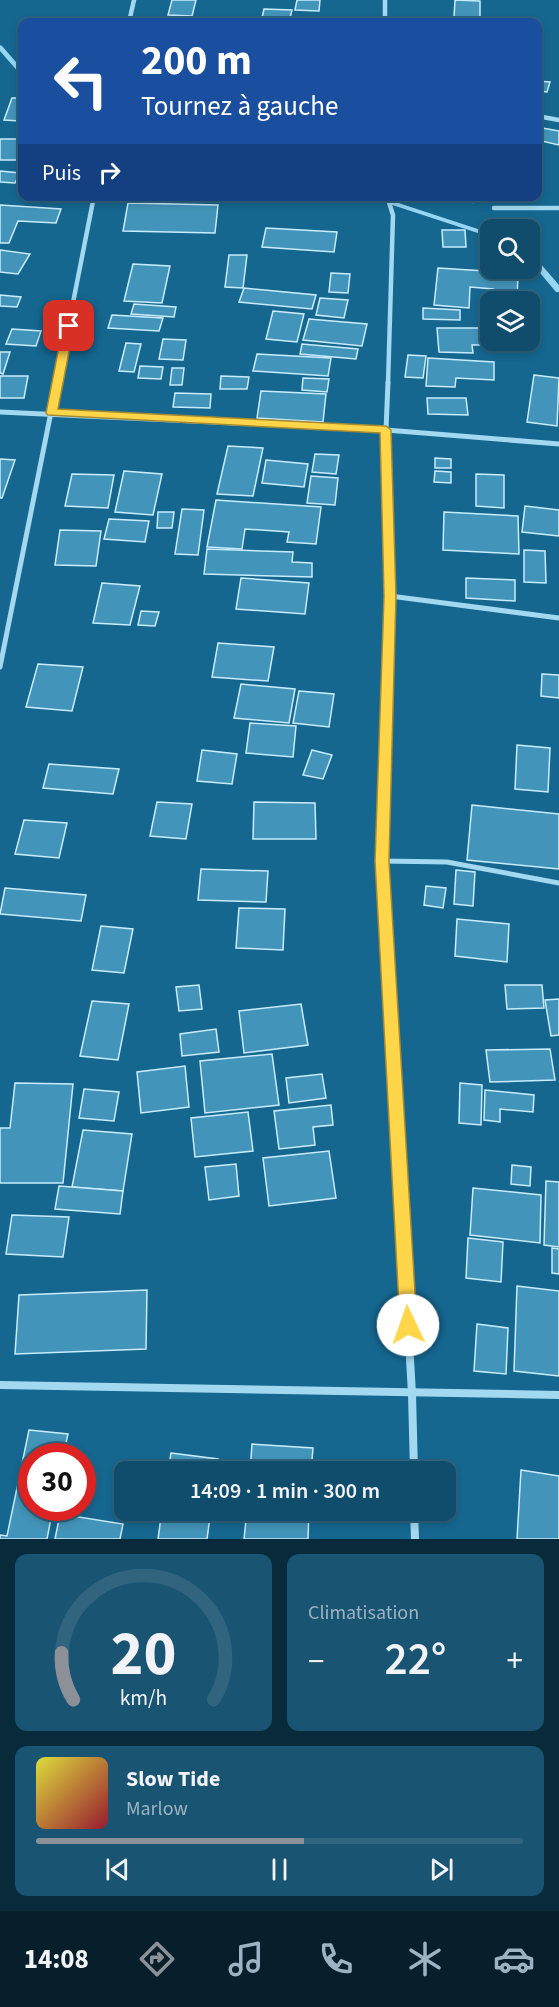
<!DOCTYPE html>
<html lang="fr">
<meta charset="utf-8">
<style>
body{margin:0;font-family:"Source Sans 3",sans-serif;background:#195472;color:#f1f3f6;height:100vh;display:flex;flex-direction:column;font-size:22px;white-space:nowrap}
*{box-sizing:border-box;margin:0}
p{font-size:20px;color:#9cb4c2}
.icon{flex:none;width:33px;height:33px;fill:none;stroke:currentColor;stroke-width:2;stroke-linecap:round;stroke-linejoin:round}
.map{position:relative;height:1539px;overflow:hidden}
.sheet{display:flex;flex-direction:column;gap:15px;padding:15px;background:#092a3b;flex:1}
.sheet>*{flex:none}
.guide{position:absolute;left:18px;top:18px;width:524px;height:183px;border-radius:12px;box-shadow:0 3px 9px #0003,0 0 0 2px #30647f;background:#1a4fa0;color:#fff;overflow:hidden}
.fabs{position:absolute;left:480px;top:219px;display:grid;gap:12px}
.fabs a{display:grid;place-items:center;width:60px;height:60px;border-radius:12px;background:#104d6c;box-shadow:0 3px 9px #0003,0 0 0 2px #30647f;font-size:30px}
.speed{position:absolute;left:18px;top:1443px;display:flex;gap:12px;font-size:30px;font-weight:700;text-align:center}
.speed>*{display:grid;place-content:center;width:78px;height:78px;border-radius:50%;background:#104d6c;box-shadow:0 3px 9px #0003,0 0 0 2px #30647f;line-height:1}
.speed .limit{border:9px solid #d22;background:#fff;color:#111}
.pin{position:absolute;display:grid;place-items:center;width:51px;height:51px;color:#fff;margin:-26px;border-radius:12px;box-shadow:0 3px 9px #0006}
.me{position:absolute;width:66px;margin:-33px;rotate:357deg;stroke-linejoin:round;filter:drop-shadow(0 0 4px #0008)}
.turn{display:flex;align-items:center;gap:21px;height:126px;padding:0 24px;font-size:27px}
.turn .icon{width:78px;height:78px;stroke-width:2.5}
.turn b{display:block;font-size:42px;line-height:51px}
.then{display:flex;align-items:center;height:57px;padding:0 24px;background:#0003;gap:12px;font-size:22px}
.big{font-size:45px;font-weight:600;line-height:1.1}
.sheet .tile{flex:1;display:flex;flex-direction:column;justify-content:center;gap:9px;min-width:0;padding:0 21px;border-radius:12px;background:#195472}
.sheet .dial{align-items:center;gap:0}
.dial svg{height:156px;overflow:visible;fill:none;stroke:#30647f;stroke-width:7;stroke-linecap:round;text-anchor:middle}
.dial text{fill:#f1f3f6;stroke:none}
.song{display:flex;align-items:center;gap:18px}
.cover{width:72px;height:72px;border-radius:9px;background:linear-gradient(135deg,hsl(60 70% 55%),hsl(350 70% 35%))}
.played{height:6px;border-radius:3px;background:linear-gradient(90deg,#8c9099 55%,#30647f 55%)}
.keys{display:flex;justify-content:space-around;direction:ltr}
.heat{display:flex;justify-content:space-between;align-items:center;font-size:33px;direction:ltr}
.sheet .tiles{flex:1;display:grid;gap:15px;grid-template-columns:1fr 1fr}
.tile:last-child{grid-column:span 2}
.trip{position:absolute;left:114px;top:1461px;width:342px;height:60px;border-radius:12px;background:#104d6c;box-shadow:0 3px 9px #0003,0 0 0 2px #30647f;font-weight:600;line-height:60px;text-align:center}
.tabs{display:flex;height:96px;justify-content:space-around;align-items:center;background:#061f2b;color:#9cb4c2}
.tabs .icon{width:42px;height:42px}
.tabs .selected{color:#8c9099}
.tabs b{font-size:27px;color:#f1f3f6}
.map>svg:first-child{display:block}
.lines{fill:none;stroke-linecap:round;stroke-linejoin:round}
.stream{fill:#94d6f3;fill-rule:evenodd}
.building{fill:#4394ba;stroke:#c9ecfc;stroke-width:1.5}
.path{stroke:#a2d8f0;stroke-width:3;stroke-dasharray:2 3;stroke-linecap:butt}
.street-far2{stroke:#a2d8f0;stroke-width:4.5}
.street-far1{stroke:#a2d8f0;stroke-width:5}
.street{stroke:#a2d8f0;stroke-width:8}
.route{fill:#ffd54a;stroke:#a68a30;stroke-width:1.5}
</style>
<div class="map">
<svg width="559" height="1539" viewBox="0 0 559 1539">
<rect width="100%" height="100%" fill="#156790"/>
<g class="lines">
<g class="stream">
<polygon points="0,45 2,46 22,69 22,75 20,74 0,51"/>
<polygon points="365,196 377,196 490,233 490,237"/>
<polygon points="530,255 533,255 559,285 559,292 556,292 530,261"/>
</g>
</g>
<g class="building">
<polygon points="172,0 196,0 192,16 168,15"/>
<polygon points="297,0 320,0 319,11 295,10"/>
<polygon points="455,0 480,1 480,18 454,17"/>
<polygon points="264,9 292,10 289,22 261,22"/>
<polygon points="538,81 550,82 547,92 537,91"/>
<polygon points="12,98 22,98 20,121 4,120"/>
<polygon points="537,127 559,131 559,145 537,140"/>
<polygon points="0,139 22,139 21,160 0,160"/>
<polygon points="0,171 20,173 15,183 0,182"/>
<polygon points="128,203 218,205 215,233 123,231"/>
<polygon points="0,205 61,209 56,223 18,221 9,243 0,243"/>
<polygon points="266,228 337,232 334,252 262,247"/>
<polygon points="442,230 465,230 466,247 443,247"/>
<polygon points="0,250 30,254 18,274 0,272"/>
<polygon points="229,255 247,255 243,288 225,287"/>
<polygon points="133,264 170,266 162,303 124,301"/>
<polygon points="438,268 518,273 517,302 493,302 493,289 470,287 469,308 434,305"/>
<polygon points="331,273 350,274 348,293 329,292"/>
<polygon points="244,288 316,295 312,309 239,302"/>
<polygon points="0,295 21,297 17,307 0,306"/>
<polygon points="320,298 348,300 344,318 316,315"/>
<polygon points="134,304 176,307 174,317 131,314"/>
<polygon points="423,308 460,310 460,320 423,319"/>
<polygon points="273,311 304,314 297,342 266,339"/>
<polygon points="112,315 163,318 159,331 108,328"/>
<polygon points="309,319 367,324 362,346 303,340"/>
<polygon points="437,328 480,328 482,345 472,345 473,353 439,352"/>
<polygon points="12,329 41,331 36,346 6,344"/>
<polygon points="163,339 186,340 183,360 159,359"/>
<polygon points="126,343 141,344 134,372 119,371"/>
<polygon points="302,344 358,349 356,359 300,354"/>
<polygon points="0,352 10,352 3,374 0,373"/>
<polygon points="257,354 331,358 328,376 253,371"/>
<polygon points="408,355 426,356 423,378 405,377"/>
<polygon points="428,358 494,362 494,380 456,378 455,387 426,386"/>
<polygon points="140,366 163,367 161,379 138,378"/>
<polygon points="172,368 184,368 182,385 170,385"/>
<polygon points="534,375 559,378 557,426 527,422"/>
<polygon points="0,376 28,376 24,398 0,398"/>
<polygon points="221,376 249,377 247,389 220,389"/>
<polygon points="303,378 329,379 327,392 302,390"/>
<polygon points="261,391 326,394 323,422 257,418"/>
<polygon points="175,393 211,394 210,408 173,407"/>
<polygon points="427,398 466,398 468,415 428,414"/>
<polygon points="228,446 263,448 253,496 217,494"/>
<polygon points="315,454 339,455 336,474 312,472"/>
<polygon points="435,458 451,459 451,468 435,468"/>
<polygon points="0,459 15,460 2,498 0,498"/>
<polygon points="266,460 308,464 304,487 262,483"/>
<polygon points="124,471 162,474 153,515 115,512"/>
<polygon points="435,471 451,472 451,483 434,482"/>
<polygon points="72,474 114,475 108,508 65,506"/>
<polygon points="476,474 504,475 504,508 476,506"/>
<polygon points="311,476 338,478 335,505 307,503"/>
<polygon points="216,500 321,507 316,544 287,542 289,532 245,529 242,549 207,547"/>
<polygon points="525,506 559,510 559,536 522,532"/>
<polygon points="182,509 204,510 198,555 175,554"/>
<polygon points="158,512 174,512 172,528 157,528"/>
<polygon points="444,512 518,516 519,554 443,550"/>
<polygon points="109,519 149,521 145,542 104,539"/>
<polygon points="60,530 101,531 96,566 55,565"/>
<polygon points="207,549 293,552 292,562 312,563 312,577 204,574"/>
<polygon points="524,550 545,551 546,583 524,582"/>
<polygon points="241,578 309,583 305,614 236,609"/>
<polygon points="466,578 515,580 515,601 466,598"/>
<polygon points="102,583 140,586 130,625 93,623"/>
<polygon points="141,611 159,612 155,626 138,625"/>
<polygon points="218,643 274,647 268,681 212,677"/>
<polygon points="38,664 83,667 72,711 26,707"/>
<polygon points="542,674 559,675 559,698 541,696"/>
<polygon points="241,684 295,689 289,723 234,718"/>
<polygon points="299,691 334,694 329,727 293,723"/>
<polygon points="250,723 296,726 293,757 246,753"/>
<polygon points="517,745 550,748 548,792 515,789"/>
<polygon points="202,750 237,754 232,784 197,781"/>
<polygon points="312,750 332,755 323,779 303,775"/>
<polygon points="49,764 119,769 113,794 43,788"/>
<polygon points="157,802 192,804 186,839 150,836"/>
<polygon points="254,802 315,803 316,839 253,839"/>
<polygon points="472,805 559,814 559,869 467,860"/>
<polygon points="24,820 67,823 59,858 15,854"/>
<polygon points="201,869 268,871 266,902 198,900"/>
<polygon points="456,870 475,872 473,906 454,904"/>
<polygon points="426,886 446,888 443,908 424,905"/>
<polygon points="5,888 86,895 81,921 0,914"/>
<polygon points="239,908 285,909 283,950 236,948"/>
<polygon points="457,919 509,924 507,962 455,956"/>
<polygon points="101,926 133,929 124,973 92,970"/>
<polygon points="199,985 202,1009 179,1011 176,987"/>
<polygon points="505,985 542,985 544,1008 507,1009"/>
<polygon points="559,999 559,1035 551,1036 545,1000"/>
<polygon points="92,1001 129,1004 118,1060 80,1056"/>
<polygon points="301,1004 308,1045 244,1053 239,1011"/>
<polygon points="216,1029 219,1052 182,1056 180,1034"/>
<polygon points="550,1049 555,1080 490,1082 486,1050"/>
<polygon points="272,1054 279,1105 205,1113 200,1061"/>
<polygon points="185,1066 189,1107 141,1113 137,1072"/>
<polygon points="322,1074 326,1098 289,1103 286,1078"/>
<polygon points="15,1083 73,1084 63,1183 0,1183 0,1128 10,1128"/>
<polygon points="460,1083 482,1085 481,1125 459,1123"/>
<polygon points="84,1089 119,1092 114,1121 79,1118"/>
<polygon points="485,1090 534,1095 533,1112 500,1109 500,1122 484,1120"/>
<polygon points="331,1105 333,1125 313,1127 315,1145 279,1149 274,1111"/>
<polygon points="248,1112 253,1151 195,1157 191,1118"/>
<polygon points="83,1130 132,1134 123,1191 72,1187"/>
<polygon points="329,1151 336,1198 269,1206 263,1158"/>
<polygon points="236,1164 239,1196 209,1200 205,1167"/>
<polygon points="512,1165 531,1167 530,1186 511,1184"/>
<polygon points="546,1181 559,1182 559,1247 544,1245"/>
<polygon points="59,1186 123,1191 120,1214 55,1209"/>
<polygon points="473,1188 541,1195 540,1243 470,1235"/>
<polygon points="12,1215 69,1217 63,1257 6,1254"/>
<polygon points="468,1238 503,1242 501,1282 466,1278"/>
<polygon points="552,1248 559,1249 559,1274 552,1273"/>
<polygon points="517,1286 559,1291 559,1376 514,1371"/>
<polygon points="147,1290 146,1349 15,1354 19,1295"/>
<polygon points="477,1324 508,1328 506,1374 474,1371"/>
<polygon points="29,1430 68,1434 63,1456 32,1456 32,1508 53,1508 47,1539 0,1539 0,1535 7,1536"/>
<polygon points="252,1444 313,1448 311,1472 250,1472"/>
<polygon points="171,1453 218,1459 216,1472 168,1472"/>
<polygon points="521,1470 559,1476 559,1539 517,1539"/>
<polygon points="162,1510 211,1510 207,1539 158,1539"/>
<polygon points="247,1510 309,1510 308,1539 244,1539"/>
<polygon points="60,1514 123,1524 120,1539 55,1539"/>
</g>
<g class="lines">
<polyline class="path" points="454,196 474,202"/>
<g class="street-far2">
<polyline points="385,0 385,22"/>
<polyline points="129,22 134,0"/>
<polyline points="537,116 559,120"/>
<polyline points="387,196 393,215 388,384"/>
<polyline points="494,208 559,208"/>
<polyline points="57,384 94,196"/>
</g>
<g class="street-far1">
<polyline points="0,412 386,430 559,444"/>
<polyline points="390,596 559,618"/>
<polyline points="0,667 57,382"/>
<polyline points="382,861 447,862 559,883"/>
<polyline points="383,885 382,861 390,596 386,430 388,382"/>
</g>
<g class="street">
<polyline points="383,883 412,1394 414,1472"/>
<polyline points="0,1385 559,1395"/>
<polyline points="414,1510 415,1539"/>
</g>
</g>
<polygon class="route" points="69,323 74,326 58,409 386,426 391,430 396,596 389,861 417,1325 414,1331 408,1333 402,1331 400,1325 375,861 384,596 380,433 48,415 46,413 63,326"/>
</svg>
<div class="fabs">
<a><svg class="icon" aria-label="search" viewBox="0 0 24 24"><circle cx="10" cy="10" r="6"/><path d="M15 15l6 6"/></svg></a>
<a><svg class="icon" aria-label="layers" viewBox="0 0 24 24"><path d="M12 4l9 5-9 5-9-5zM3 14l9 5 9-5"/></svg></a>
</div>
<div class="speed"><div class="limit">30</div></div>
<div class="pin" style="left:69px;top:326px;background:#d93025"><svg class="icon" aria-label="arrive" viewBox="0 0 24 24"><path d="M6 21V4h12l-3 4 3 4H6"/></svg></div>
<svg class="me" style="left:408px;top:1325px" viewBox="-20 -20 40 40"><circle r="19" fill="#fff"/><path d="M0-13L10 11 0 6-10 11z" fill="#ffd54a"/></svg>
<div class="trip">14:09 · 1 min · 300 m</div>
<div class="guide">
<div class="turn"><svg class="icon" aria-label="left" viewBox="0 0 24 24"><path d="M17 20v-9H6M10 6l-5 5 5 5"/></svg><div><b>200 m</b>Tournez à gauche</div></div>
<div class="then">Puis<svg class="icon" aria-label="right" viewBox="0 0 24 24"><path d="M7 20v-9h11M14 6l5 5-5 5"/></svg></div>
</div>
</div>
<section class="sheet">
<div class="tiles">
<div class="tile dial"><svg viewBox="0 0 100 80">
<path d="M14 69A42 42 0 1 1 86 69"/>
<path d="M14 69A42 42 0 0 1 8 45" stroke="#8c9099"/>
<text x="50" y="56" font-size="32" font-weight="700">20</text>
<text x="50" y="72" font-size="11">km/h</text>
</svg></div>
<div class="tile"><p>Climatisation</p>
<div class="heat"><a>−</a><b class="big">22°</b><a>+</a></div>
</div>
<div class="tile">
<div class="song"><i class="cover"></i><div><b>Slow Tide</b><p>Marlow</p></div></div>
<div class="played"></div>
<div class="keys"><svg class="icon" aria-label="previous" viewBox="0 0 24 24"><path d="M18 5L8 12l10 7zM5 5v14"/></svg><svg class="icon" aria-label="pause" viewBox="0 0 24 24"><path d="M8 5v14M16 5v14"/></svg><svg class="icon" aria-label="next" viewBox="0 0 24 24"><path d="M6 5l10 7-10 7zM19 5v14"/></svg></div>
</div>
</div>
</section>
<nav class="tabs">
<b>14:08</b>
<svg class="icon selected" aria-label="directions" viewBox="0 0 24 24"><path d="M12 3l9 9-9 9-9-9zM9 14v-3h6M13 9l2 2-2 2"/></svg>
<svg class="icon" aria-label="music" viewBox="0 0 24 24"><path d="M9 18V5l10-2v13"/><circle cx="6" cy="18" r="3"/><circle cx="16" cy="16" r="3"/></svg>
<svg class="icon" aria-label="phone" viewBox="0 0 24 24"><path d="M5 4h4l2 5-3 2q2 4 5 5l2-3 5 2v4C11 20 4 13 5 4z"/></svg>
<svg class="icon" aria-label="climate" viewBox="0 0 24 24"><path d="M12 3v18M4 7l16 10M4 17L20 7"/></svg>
<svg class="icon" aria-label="car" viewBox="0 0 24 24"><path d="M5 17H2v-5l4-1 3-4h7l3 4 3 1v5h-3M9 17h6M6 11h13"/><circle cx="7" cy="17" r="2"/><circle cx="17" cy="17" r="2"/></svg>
</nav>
